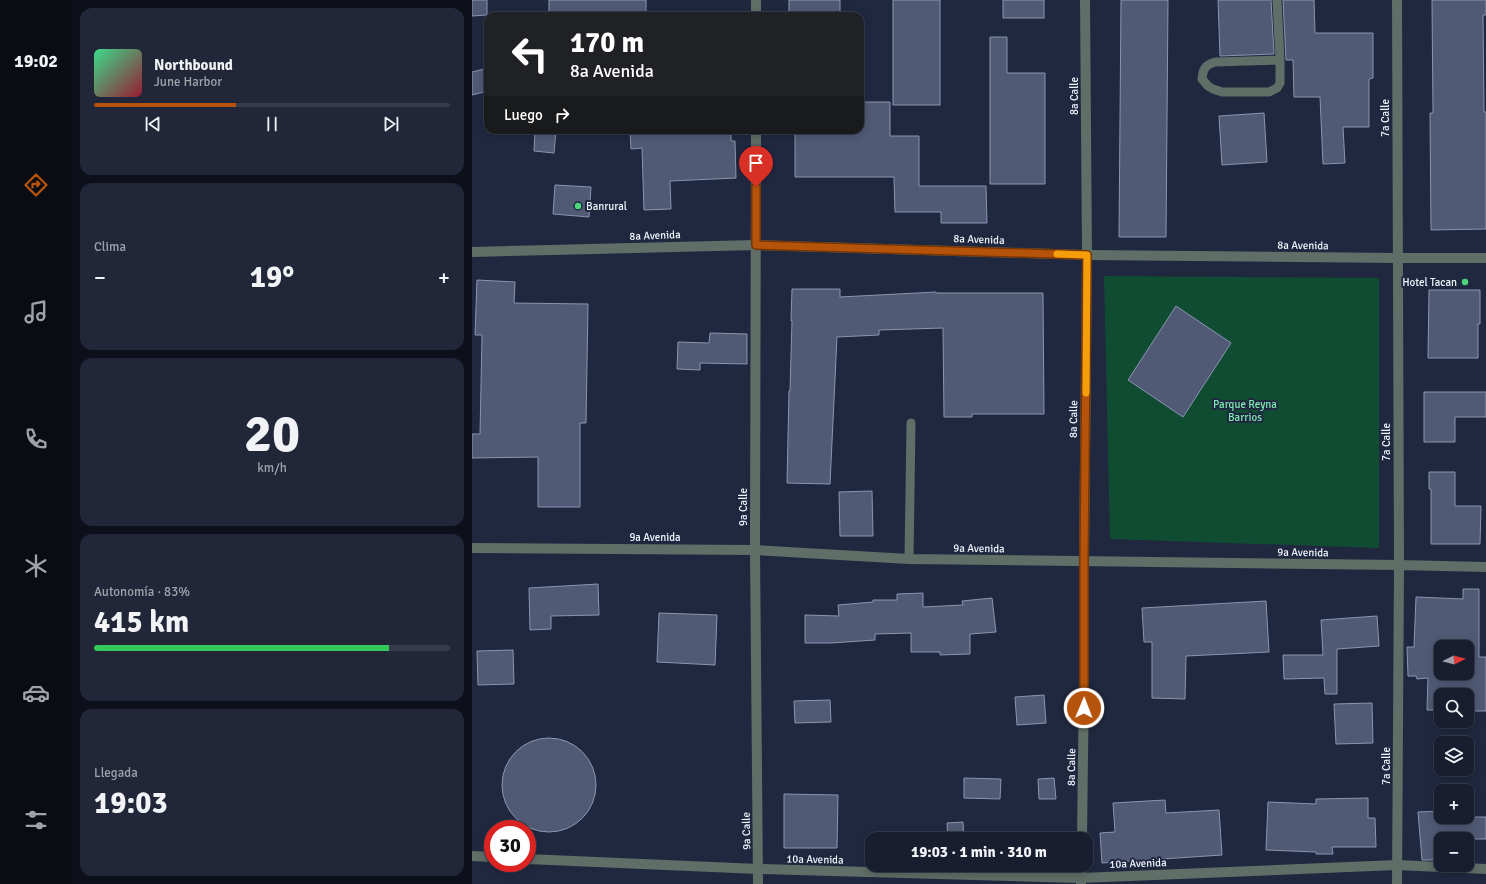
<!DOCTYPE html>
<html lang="es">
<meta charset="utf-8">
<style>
body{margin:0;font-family:Signika,sans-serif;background:#212738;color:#f1f3f6;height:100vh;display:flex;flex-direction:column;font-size:15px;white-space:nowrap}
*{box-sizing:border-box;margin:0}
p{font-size:13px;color:#9fa2ab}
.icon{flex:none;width:22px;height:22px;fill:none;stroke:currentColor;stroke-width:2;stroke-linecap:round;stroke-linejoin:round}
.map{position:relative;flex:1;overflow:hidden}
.drawer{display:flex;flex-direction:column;gap:8px;padding:8px;background:#0d101a;width:400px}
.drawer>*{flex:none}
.guide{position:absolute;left:12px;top:12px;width:380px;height:122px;border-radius:12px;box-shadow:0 2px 10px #0003,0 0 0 1px #363c4c;background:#202124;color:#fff;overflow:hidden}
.needle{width:26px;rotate:84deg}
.fabs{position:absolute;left:962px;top:640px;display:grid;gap:8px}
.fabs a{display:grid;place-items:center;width:40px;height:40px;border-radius:8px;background:#181e30;box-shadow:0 2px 10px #0003,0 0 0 1px #363c4c;font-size:20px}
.speed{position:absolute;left:12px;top:820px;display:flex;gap:8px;font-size:20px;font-weight:700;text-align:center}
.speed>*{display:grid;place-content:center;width:52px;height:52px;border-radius:50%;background:#181e30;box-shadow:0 2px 10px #0003,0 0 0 1px #363c4c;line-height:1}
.speed .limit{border:6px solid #d22;background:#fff;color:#111}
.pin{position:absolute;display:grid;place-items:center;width:34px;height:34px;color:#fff;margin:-41px -17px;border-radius:50% 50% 50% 0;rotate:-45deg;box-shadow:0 0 4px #0007}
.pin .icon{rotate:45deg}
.me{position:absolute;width:44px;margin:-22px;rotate:1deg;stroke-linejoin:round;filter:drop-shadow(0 0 3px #0008)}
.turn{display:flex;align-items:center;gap:14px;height:84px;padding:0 20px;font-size:18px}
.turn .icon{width:52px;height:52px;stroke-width:2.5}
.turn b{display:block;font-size:28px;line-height:34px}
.then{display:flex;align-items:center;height:38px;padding:0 20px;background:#0003;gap:8px;font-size:15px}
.big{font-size:30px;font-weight:800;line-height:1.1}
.drawer .tile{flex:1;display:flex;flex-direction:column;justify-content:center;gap:6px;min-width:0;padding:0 14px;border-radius:12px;background:#212738}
.drawer .dial{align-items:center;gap:0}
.dial b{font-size:52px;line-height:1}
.song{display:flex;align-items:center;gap:12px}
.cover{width:48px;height:48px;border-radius:6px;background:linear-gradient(135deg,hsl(150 70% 55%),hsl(350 70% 35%))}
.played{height:4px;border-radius:2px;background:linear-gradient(90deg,#b45309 40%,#363c4c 40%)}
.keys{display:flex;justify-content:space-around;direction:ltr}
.heat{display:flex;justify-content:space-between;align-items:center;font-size:22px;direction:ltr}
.charge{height:6px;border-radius:3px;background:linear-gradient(90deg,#34c759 83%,#363c4c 0)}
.trip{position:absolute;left:393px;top:832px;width:228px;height:40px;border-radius:12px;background:#181e30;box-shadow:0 2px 10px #0003,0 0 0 1px #363c4c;font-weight:800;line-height:40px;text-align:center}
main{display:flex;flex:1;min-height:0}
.tab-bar{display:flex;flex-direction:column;width:72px;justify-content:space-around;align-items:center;background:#0a0c13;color:#9fa2ab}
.tab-bar .icon{width:28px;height:28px}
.tab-bar .current{color:#b45309}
.tab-bar b{font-size:18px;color:#f1f3f6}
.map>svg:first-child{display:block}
.green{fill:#104c31}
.building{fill:#505a74;stroke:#8a95b2;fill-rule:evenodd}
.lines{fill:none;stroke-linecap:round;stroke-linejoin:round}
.service{stroke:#5f6e67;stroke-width:9}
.minor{stroke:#5f6e67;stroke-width:10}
.tertiary{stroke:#5f6e67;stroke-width:10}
.route-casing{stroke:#753606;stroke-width:10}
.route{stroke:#b45309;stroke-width:7}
.slow{stroke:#f59e0b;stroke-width:7}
.poi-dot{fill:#4cd677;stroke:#202840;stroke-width:1.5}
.labels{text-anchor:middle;stroke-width:4;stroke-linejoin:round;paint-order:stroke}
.street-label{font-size:11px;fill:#f0f4fd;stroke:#202840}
.poi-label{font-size:11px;fill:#f0f4fd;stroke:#202840;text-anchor:start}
.park-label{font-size:11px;fill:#7eecb2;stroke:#202840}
</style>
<main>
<nav class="tab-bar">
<b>19:02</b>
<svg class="icon current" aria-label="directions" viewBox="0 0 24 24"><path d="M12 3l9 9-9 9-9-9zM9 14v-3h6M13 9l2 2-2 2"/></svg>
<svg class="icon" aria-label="music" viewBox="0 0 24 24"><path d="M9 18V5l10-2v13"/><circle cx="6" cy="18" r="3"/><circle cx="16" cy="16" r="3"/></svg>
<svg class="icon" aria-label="phone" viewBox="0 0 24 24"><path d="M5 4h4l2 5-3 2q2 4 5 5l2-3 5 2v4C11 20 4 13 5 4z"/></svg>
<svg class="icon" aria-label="climate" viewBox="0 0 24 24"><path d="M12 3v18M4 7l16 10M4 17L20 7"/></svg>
<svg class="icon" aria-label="car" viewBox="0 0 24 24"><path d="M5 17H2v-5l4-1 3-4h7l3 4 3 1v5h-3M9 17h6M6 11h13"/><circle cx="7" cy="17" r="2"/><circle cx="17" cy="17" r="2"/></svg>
<svg class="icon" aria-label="filters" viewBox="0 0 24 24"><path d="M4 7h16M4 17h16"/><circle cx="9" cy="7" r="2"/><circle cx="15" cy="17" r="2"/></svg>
</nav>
<section class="drawer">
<div class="tile">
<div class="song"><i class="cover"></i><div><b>Northbound</b><p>June Harbor</p></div></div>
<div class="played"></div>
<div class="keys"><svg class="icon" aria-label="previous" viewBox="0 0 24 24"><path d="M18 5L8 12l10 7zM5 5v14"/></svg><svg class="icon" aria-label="pause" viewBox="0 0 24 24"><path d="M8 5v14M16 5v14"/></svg><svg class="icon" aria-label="next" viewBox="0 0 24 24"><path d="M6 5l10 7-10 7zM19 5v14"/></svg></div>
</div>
<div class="tile"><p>Clima</p>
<div class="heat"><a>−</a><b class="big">19°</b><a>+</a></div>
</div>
<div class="tile dial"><b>20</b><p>km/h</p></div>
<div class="tile"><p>Autonomía · 83%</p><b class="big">415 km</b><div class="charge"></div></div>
<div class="tile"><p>Llegada</p><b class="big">19:03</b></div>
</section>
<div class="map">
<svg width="1014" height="884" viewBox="0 0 1014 884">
<rect width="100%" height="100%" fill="#202840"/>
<polygon class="green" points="632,276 907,278 907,548 638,539"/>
<g class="building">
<polygon points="0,0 15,0 15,15 0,16"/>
<rect x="77" y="0" width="97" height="16"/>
<rect x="317" y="0" width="51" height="16"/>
<rect x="421" y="0" width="47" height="105"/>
<rect x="531" y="0" width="41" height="18"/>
<polygon points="649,0 696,0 694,237 647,237"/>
<polygon points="746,0 799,0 802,54 748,56"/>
<polygon points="811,0 842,0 843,33 901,33 901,78 897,79 897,127 871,127 873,163 851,164 848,97 822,97 821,60 814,60"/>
<polygon points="960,0 1014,0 1014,15 1011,15 1012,112 1014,112 1014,229 959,230 958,113 961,113"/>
<polygon points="518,37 535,37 535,73 573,73 573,184 518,184"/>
<polygon points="16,68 16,91 0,95 0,72"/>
<polygon points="388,102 418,102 418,136 447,136 447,186 514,186 515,223 469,223 469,212 423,212 422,177 323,177 323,130 388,130"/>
<polygon points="792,113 795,162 750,165 747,116"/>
<polygon points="63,130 84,130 82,153 62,151"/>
<polygon points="158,130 259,130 259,141 263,141 264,178 198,181 199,209 172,210 170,148 159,149"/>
<polygon points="83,185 119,187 117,217 81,214"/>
<polygon points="5,280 43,282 42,303 116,304 114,423 108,423 108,507 66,507 66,457 0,458 0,434 8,434 10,335 3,335"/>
<polygon points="320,289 368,289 368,297 464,292 464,293 571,293 572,414 500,414 500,417 472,417 471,328 407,330 407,335 365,337 358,484 315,483 317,391 318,391 320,321 319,321"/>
<polygon points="957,290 1008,290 1008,324 1006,324 1006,358 956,358"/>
<polygon points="704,306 759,343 711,417 656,380"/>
<polygon points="238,333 275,334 275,364 228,363 228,370 205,369 206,342 237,343"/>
<polygon points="952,392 1014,392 1014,417 983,417 983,442 952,442"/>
<polygon points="957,472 983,472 983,506 1009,506 1008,544 959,544 959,489 957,489"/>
<polygon points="400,491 401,536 368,536 367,492"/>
<polygon points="126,584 127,615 79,616 79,629 58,630 57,588"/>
<path d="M 991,589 L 1007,589 L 1007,657 L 1014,657 L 1014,711 L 995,711 L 995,695 L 969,695 L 969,710 L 955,710 L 956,678 L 945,679 L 944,676 L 936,676 L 935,647 L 942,647 L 944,597 L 991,599 ZM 969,647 L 995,647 L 995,673 L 969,673 Z"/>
<polygon points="451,593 451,607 491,605 490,601 520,598 524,632 498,634 498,654 468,655 468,652 439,652 439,633 403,634 403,640 359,643 333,643 333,615 367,616 366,605 401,602 401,600 425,600 425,594"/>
<polygon points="794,601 797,652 714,656 713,699 680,698 680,642 672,642 670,608"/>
<polygon points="187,613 245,615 243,665 185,662"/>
<polygon points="905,616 907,646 865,649 865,694 853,694 852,678 812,679 811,655 851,655 849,620"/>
<polygon points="41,650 42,684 6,685 5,651"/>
<polygon points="572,695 574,723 545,725 543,697"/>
<polygon points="358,700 359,722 323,723 322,701"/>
<polygon points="900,703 901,743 864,744 862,704"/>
<circle cx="77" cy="785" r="47"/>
<polygon points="492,778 529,779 528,799 492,798"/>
<polygon points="582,778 584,799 567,799 566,779"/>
<polygon points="312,794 366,795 365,848 312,848"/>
<polygon points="896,798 896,818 903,818 904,847 860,847 861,854 844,854 844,852 794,850 796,802 844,804 844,799"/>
<polygon points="693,800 694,813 747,810 750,855 630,863 628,833 643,832 641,803"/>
<polygon points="969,811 969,817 1014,817 1014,839 969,839 969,860 950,860 946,812"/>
<polygon points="491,822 492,839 476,839 475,823"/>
</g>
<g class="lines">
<g class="service">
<path d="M 805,0 L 808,60 L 808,83 L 805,88 L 797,92 L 750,92 L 741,89 L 736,86 L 730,79 C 731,69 733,65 743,62 L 808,60"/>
<polyline points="437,559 439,423"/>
</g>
<g class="minor">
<polyline points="925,258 1014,258"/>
<polyline points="610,839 612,678 612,561 615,255 613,0"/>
<polyline points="0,856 21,857"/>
<polyline points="55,859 286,869 609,878 925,865 1014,869"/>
<polyline points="609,865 609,883"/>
<polyline points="925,884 927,565 1014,567"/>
</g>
<g class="tertiary">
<polyline points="284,16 284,0"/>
<polyline points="284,130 283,550 286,884"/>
<polyline points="0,252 284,245 615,255 925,258"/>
<polyline points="0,548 283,550 437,559 927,565 925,0"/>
</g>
</g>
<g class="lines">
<g class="route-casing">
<polyline id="route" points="284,187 284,245 615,255 612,561 612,708"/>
</g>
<use href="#route" class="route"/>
<polyline class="slow" points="585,254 615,255 614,393"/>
</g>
<g class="poi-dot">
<circle cx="106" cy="206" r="4"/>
<circle cx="993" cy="282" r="4"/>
</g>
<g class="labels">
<g class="street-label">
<text transform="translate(602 96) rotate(-90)" y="4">8a Calle</text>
<text transform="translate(913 118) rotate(-90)" y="4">7a Calle</text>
<text transform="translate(183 235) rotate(-2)" y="4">8a Avenida</text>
<text transform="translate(507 239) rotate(2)" y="4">8a Avenida</text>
<text transform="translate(831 245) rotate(1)" y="4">8a Avenida</text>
<text transform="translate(601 419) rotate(-89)" y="4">8a Calle</text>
<text transform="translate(914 442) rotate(-90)" y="4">7a Calle</text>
<text transform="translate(271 507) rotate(-90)" y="4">9a Calle</text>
<text x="183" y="541">9a Avenida</text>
<text transform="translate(507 548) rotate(1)" y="4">9a Avenida</text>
<text transform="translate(831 552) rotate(1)" y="4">9a Avenida</text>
<text transform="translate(914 766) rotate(-90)" y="4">7a Calle</text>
<text transform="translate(599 767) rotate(-89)" y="4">8a Calle</text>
<text transform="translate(274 831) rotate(-91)" y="4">9a Calle</text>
<text transform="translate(343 859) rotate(1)" y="4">10a Avenida</text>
<text transform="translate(666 863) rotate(-2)" y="4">10a Avenida</text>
</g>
<g class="poi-label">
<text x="114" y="210">Banrural</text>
<text x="985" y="286" text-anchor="end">Hotel Tacan</text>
</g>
<g class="park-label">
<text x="773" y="408">Parque Reyna<tspan x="773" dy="13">Barrios</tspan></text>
</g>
</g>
</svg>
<div class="fabs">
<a><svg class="needle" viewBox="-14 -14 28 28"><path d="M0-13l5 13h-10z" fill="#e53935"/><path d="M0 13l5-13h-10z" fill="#9fa2ab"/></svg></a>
<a><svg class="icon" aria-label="search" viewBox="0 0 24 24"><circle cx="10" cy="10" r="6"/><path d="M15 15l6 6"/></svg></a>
<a><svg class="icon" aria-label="layers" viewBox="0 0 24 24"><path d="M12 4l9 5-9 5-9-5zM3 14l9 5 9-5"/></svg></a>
<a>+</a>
<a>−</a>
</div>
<div class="speed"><div class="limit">30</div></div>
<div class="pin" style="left:284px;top:187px;background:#d93025"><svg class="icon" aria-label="arrive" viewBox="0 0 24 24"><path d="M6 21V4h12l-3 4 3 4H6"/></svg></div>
<svg class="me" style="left:612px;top:708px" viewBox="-20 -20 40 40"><circle r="17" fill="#b45309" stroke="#fff" stroke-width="3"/><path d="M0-11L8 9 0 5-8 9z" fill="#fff"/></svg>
<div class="trip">19:03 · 1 min · 310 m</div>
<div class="guide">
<div class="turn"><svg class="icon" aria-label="left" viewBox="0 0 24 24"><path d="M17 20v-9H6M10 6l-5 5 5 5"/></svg><div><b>170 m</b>8a Avenida</div></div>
<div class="then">Luego<svg class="icon" aria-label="right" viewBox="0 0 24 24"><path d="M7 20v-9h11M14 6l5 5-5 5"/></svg></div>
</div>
</div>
</main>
